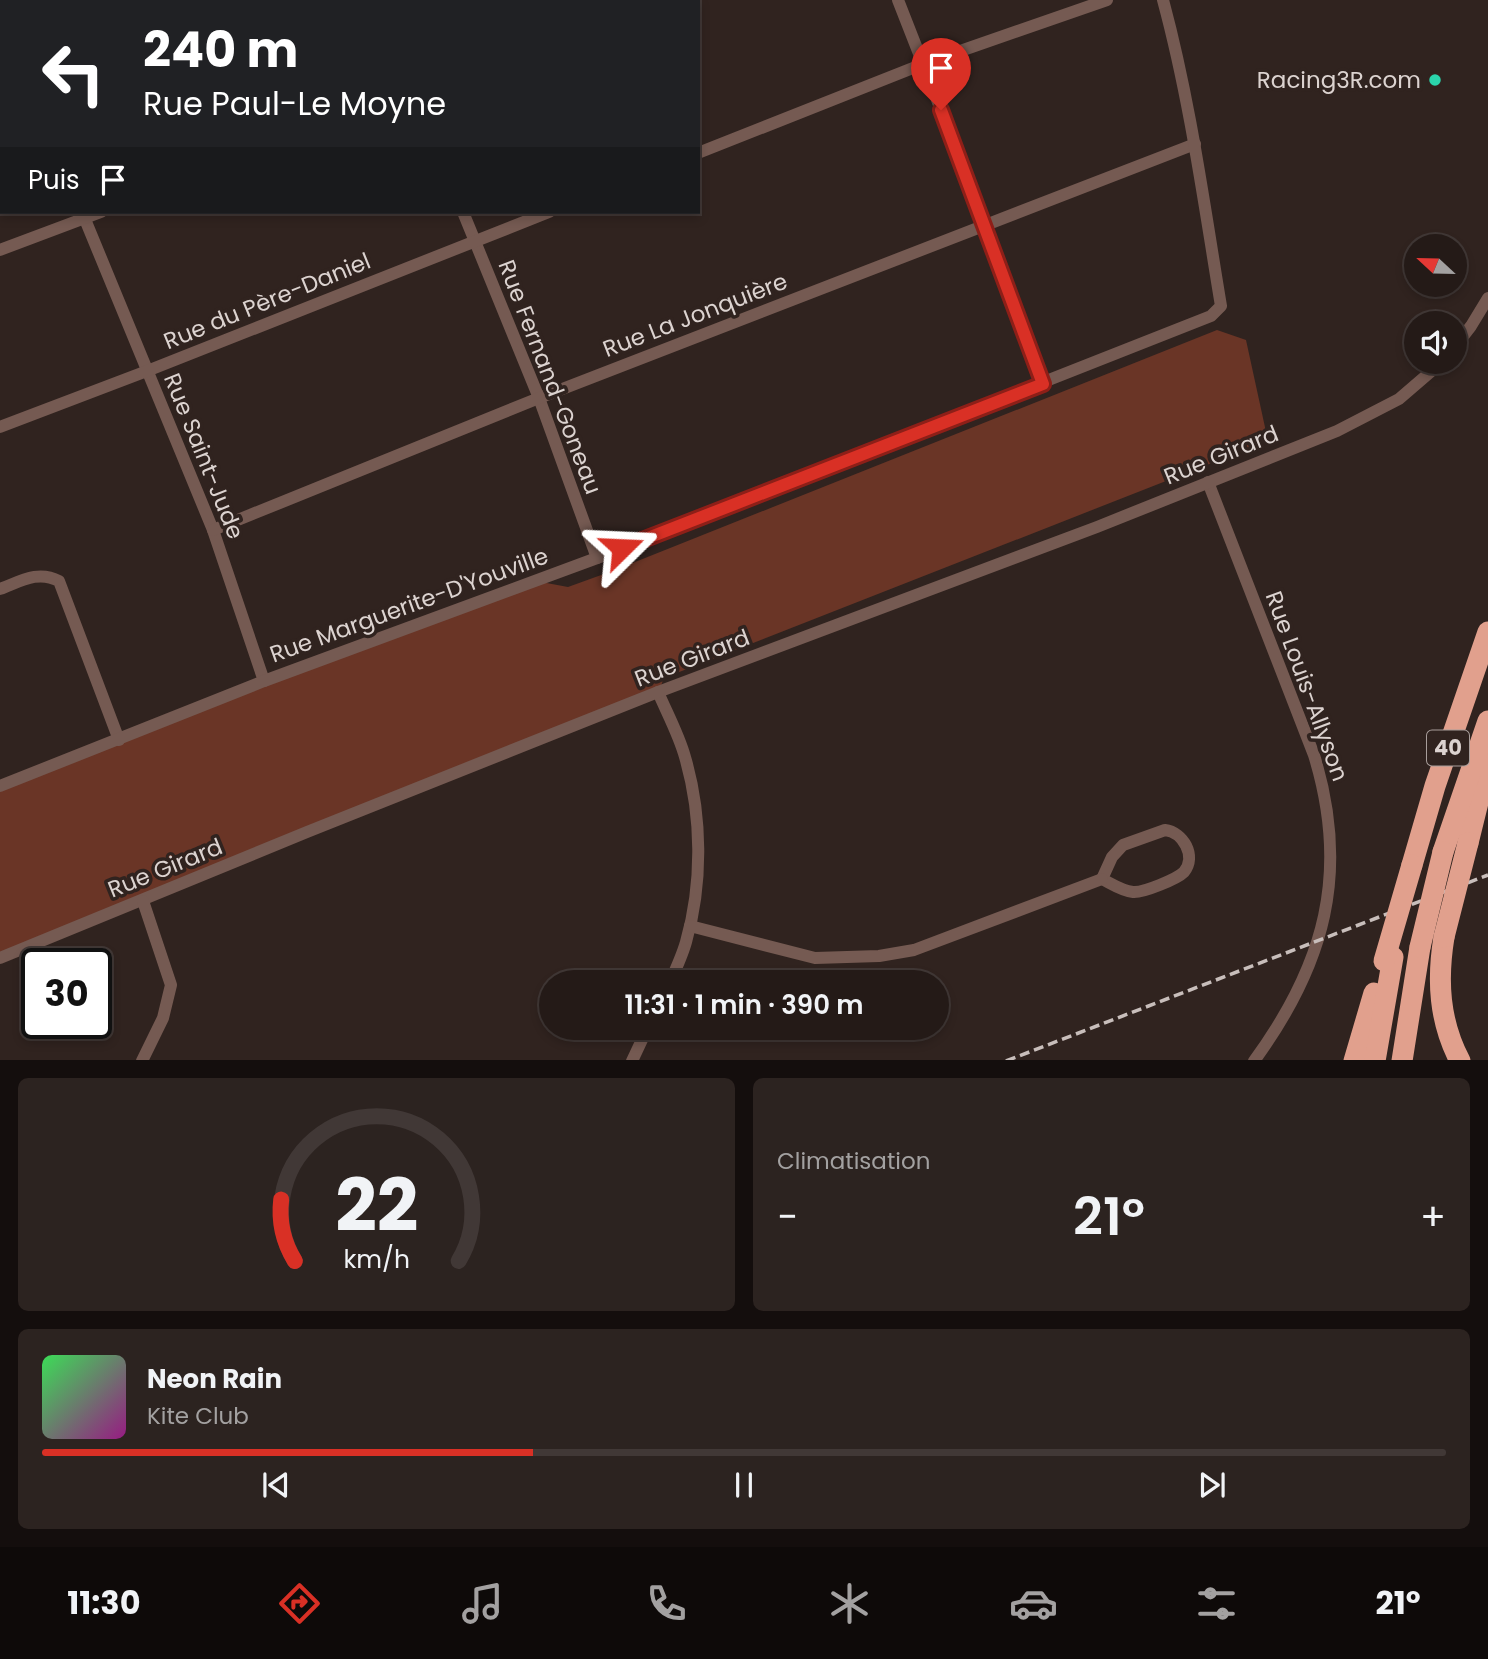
<!DOCTYPE html>
<html lang="fr">
<meta charset="utf-8">
<style>
body{margin:0;font-family:Poppins,sans-serif;background:#2c2320;color:#f1f3f6;height:100vh;display:flex;flex-direction:column;font-size:26px;white-space:nowrap}
*{box-sizing:border-box;margin:0}
p{font-size:23px;color:#a3a1a1}
.icon{flex:none;width:38px;height:38px;fill:none;stroke:currentColor;stroke-width:2;stroke-linecap:round;stroke-linejoin:round}
.map{position:relative;height:1060px;overflow:hidden}
.details{display:flex;flex-direction:column;gap:18px;padding:18px;background:#140e0d;flex:1}
.details>*{flex:none}
.banner{position:absolute;left:0px;top:0px;width:700px;height:214px;box-shadow:0 4px 10px #0003,0 0 0 2px #413836;background:#202124;color:#fff;overflow:hidden}
.needle{width:46px;rotate:292deg}
.controls{position:absolute;left:1404px;top:234px;display:grid;gap:14px}
.controls a{display:grid;place-items:center;width:63px;height:63px;border-radius:50%;background:#241a17;box-shadow:0 4px 10px #0003,0 0 0 2px #413836;font-size:35px}
.speed{position:absolute;left:21px;top:948px;display:flex;gap:14px;font-size:35px;font-weight:700;text-align:center}
.speed>*{display:grid;place-content:center;width:91px;height:91px;border-radius:50%;background:#241a17;box-shadow:0 4px 10px #0003,0 0 0 2px #413836;line-height:1}
.speed .limit{border:4px solid #111;border-radius:10px;background:#fff;color:#111}
.pin{position:absolute;display:grid;place-items:center;width:60px;height:60px;color:#fff;margin:-72px -30px;border-radius:50% 50% 50% 0;rotate:-45deg;box-shadow:0 0 7px #0007}
.pin .icon{rotate:45deg}
.me{position:absolute;width:77px;margin:-38px;rotate:69deg;stroke-linejoin:round;filter:drop-shadow(0 0 5px #0008)}
.turn{display:flex;align-items:center;gap:24px;height:147px;padding:0 28px;font-size:32px}
.turn .icon{width:91px;height:91px;stroke-width:2.5}
.turn b{display:block;font-size:49px;line-height:60px}
.then{display:flex;align-items:center;height:66px;padding:0 28px;background:#0003;gap:14px;font-size:26px}
.big{font-size:52px;font-weight:600;line-height:1.1}
.details .card{flex:1;display:flex;flex-direction:column;justify-content:center;gap:10px;min-width:0;padding:0 24px;border-radius:10px;background:#2c2320}
.details .dial{align-items:center;gap:0}
.dial svg{height:182px;overflow:visible;fill:none;stroke:#413836;stroke-width:7;stroke-linecap:round;text-anchor:middle}
.dial text{fill:#f1f3f6;stroke:none}
.song{display:flex;align-items:center;gap:21px}
.cover{width:84px;height:84px;border-radius:10px;background:linear-gradient(135deg,hsl(130 70% 55%),hsl(310 70% 35%))}
.played{height:7px;border-radius:4px;background:linear-gradient(90deg,#d93025 35%,#413836 35%)}
.keys{display:flex;justify-content:space-around;direction:ltr}
.heat{display:flex;justify-content:space-between;align-items:center;font-size:38px;direction:ltr}
.details .tiles{flex:1;display:grid;gap:18px;grid-template-columns:1fr 1fr}
.card:last-child{grid-column:span 2}
.trip{position:absolute;left:539px;top:970px;width:410px;height:70px;border-radius:35px;background:#241a17;box-shadow:0 4px 10px #0003,0 0 0 2px #413836;font-weight:600;line-height:70px;text-align:center}
.tab-bar{display:flex;height:112px;justify-content:space-around;align-items:center;background:#0e0a09;color:#a3a1a1}
.tab-bar .icon{width:49px;height:49px}
.tab-bar .active{color:#d93025}
.tab-bar b{font-size:32px;color:#f1f3f6}
.map>svg:first-child{display:block}
.green{fill:#6a3526}
.lines{fill:none;stroke-linecap:round;stroke-linejoin:round}
.street{stroke:#755a52;stroke-width:12}
.highway{stroke:#e1a08d;stroke-width:21}
.rail{stroke:#c8bebb;stroke-width:3.5;stroke-dasharray:10 5;stroke-linecap:butt}
.highway-bridge{stroke:#e1a08d;stroke-width:21}
.route-casing{stroke:#8d1f18;stroke-width:18}
.route{stroke:#d93025;stroke-width:12}
.poi-dot{fill:#2bd5ac;stroke:#30231f;stroke-width:2.5}
.labels{text-anchor:middle;stroke-width:7;stroke-linejoin:round;paint-order:stroke}
.shield{fill:#30231f;stroke:#a89e9b;stroke-width:2}
.shield-label{font-size:21px;font-weight:bold;fill:#dcd3d0}
.poi-label{font-size:23px;fill:#dcd3d0;stroke:#30231f;text-anchor:end}
.street-label{font-size:23px;fill:#dcd3d0;stroke:#30231f}
</style>
<div class="map">
<svg width="1488" height="1061" viewBox="0 0 1488 1061">
<rect width="100%" height="100%" fill="#30231f"/>
<polygon class="green" points="1217,330 1246,340 1268,441 664,678 658,693 0,957 0,786 525,579 568,587 615,570"/>
<g class="lines">
<g class="street">
<polyline points="381,0 382,2"/>
<polyline points="898,0 986,225 1043,384"/>
<polyline points="167,2 171,0"/>
<polyline points="623,2 628,0"/>
<polyline points="0,53 2,54"/>
<polyline points="0,68 2,67"/>
<polyline points="698,153 923,64 1107,0"/>
<polyline points="82,212 213,530 264,681"/>
<polyline points="463,212 539,398 597,558"/>
<polyline points="0,250 101,212"/>
<polyline points="1454,348 1471,326 1488,298"/>
<polyline points="0,427 147,371 549,212"/>
<path d="M 1208,482 L 1314,755 C 1350,872 1325,964 1254,1061"/>
<polyline points="213,530 539,398 1195,144"/>
<path d="M 0,589 C 21,581 38,570 59,581 L 119,740"/>
<path d="M 658,692 C 667,713 679,735 685,757 C 702,815 703,883 686,942 C 682,956 676,969 670,982"/>
<path d="M 0,786 L 264,681 L 597,558 L 1211,316 L 1221,306 C 1204,204 1190,100 1163,0"/>
<path d="M 1165,830 C 1183,832 1197,856 1184,872 C 1177,879 1143,893 1133,892 C 1122,891 1112,884 1102,879 L 1112,857 L 1123,845 Z"/>
<polyline points="690,926 815,958 879,956 914,950 1102,879"/>
<polyline points="0,958 307,832 658,692 1097,527 1337,431 1399,399 1442,362"/>
<polyline points="142,1061 163,1018 171,985 143,901"/>
<polyline points="632,1061 648,1027"/>
</g>
<g class="highway">
<polyline points="1468,843 1488,762"/>
<polyline points="1443,852 1488,721"/>
<polyline points="1412,865 1435,786 1488,632"/>
<path d="M 1444,937 C 1437,980 1439,1021 1460,1061"/>
<polyline points="1354,1061 1374,993"/>
<polyline points="1375,1061 1393,957"/>
<polyline points="1402,1061 1420,947"/>
</g>
<polyline class="rail" points="1006,1061 1488,875"/>
<g class="highway-bridge">
<polyline points="1444,937 1468,843"/>
<polyline points="1420,947 1443,852"/>
<polyline points="1384,961 1412,865"/>
</g>
</g>
<g class="lines">
<g class="route-casing">
<polyline id="route" points="622,548 1043,384 941,110"/>
</g>
<use href="#route" class="route"/>
</g>
<circle class="poi-dot" cx="1435" cy="80" r="7"/>
<g class="labels">
<rect class="shield" x="1427" y="730.5" width="42" height="35" rx="5"/>
<g class="shield-label">
<text x="1448" y="755">40</text>
</g>
<g class="poi-label">
<text x="1421" y="88">Racing3R.com</text>
</g>
<g class="street-label">
<text transform="translate(267 301) rotate(-22)" y="8">Rue du Père-Daniel</text>
<text transform="translate(695 315) rotate(-21)" y="8">Rue La Jonquière</text>
<text transform="translate(550 377) rotate(69)" y="8">Rue Fernand-Goneau</text>
<text transform="translate(1221 455) rotate(-22)" y="8">Rue Girard</text>
<text transform="translate(204 456) rotate(68)" y="8">Rue Saint-Jude</text>
<text transform="translate(409 605) rotate(-20)" y="8">Rue Marguerite-D'Youville</text>
<text transform="translate(692 658) rotate(-21)" y="8">Rue Girard</text>
<text transform="translate(1307 686) rotate(70)" y="8">Rue Louis-Allyson</text>
<text transform="translate(165 868) rotate(-22)" y="8">Rue Girard</text>
</g>
</g>
</svg>
<div class="controls">
<a><svg class="needle" viewBox="-14 -14 28 28"><path d="M0-13l5 13h-10z" fill="#e53935"/><path d="M0 13l5-13h-10z" fill="#a3a1a1"/></svg></a>
<a><svg class="icon" aria-label="sound" viewBox="0 0 24 24"><path d="M4 9h4l5-4v14l-5-4H4zM17 9q2 3 0 6"/></svg></a>
</div>
<div class="speed"><div class="limit">30</div></div>
<div class="pin" style="left:941px;top:110px;background:#d93025"><svg class="icon" aria-label="arrive" viewBox="0 0 24 24"><path d="M6 21V4h12l-3 4 3 4H6"/></svg></div>
<svg class="me" style="left:622px;top:548px" viewBox="-20 -20 40 40"><path d="M0-17L14 15 0 8-14 15z" fill="#d93025" stroke="#fff" stroke-width="4"/></svg>
<div class="trip">11:31 · 1 min · 390 m</div>
<div class="banner">
<div class="turn"><svg class="icon" aria-label="left" viewBox="0 0 24 24"><path d="M17 20v-9H6M10 6l-5 5 5 5"/></svg><div><b>240 m</b>Rue Paul-Le Moyne</div></div>
<div class="then">Puis<svg class="icon" aria-label="arrive" viewBox="0 0 24 24"><path d="M6 21V4h12l-3 4 3 4H6"/></svg></div>
</div>
</div>
<section class="details">
<div class="tiles">
<div class="card dial"><svg viewBox="0 0 100 80">
<path d="M14 69A42 42 0 1 1 86 69"/>
<path d="M14 69A42 42 0 0 1 8 42" stroke="#d93025"/>
<text x="50" y="56" font-size="32" font-weight="700">22</text>
<text x="50" y="72" font-size="11">km/h</text>
</svg></div>
<div class="card"><p>Climatisation</p>
<div class="heat"><a>−</a><b class="big">21°</b><a>+</a></div>
</div>
<div class="card">
<div class="song"><i class="cover"></i><div><b>Neon Rain</b><p>Kite Club</p></div></div>
<div class="played"></div>
<div class="keys"><svg class="icon" aria-label="previous" viewBox="0 0 24 24"><path d="M18 5L8 12l10 7zM5 5v14"/></svg><svg class="icon" aria-label="pause" viewBox="0 0 24 24"><path d="M8 5v14M16 5v14"/></svg><svg class="icon" aria-label="next" viewBox="0 0 24 24"><path d="M6 5l10 7-10 7zM19 5v14"/></svg></div>
</div>
</div>
</section>
<nav class="tab-bar">
<b>11:30</b>
<svg class="icon active" aria-label="directions" viewBox="0 0 24 24"><path d="M12 3l9 9-9 9-9-9zM9 14v-3h6M13 9l2 2-2 2"/></svg>
<svg class="icon" aria-label="music" viewBox="0 0 24 24"><path d="M9 18V5l10-2v13"/><circle cx="6" cy="18" r="3"/><circle cx="16" cy="16" r="3"/></svg>
<svg class="icon" aria-label="phone" viewBox="0 0 24 24"><path d="M5 4h4l2 5-3 2q2 4 5 5l2-3 5 2v4C11 20 4 13 5 4z"/></svg>
<svg class="icon" aria-label="climate" viewBox="0 0 24 24"><path d="M12 3v18M4 7l16 10M4 17L20 7"/></svg>
<svg class="icon" aria-label="car" viewBox="0 0 24 24"><path d="M5 17H2v-5l4-1 3-4h7l3 4 3 1v5h-3M9 17h6M6 11h13"/><circle cx="7" cy="17" r="2"/><circle cx="17" cy="17" r="2"/></svg>
<svg class="icon" aria-label="filters" viewBox="0 0 24 24"><path d="M4 7h16M4 17h16"/><circle cx="9" cy="7" r="2"/><circle cx="15" cy="17" r="2"/></svg>
<b>21°</b>
</nav>
